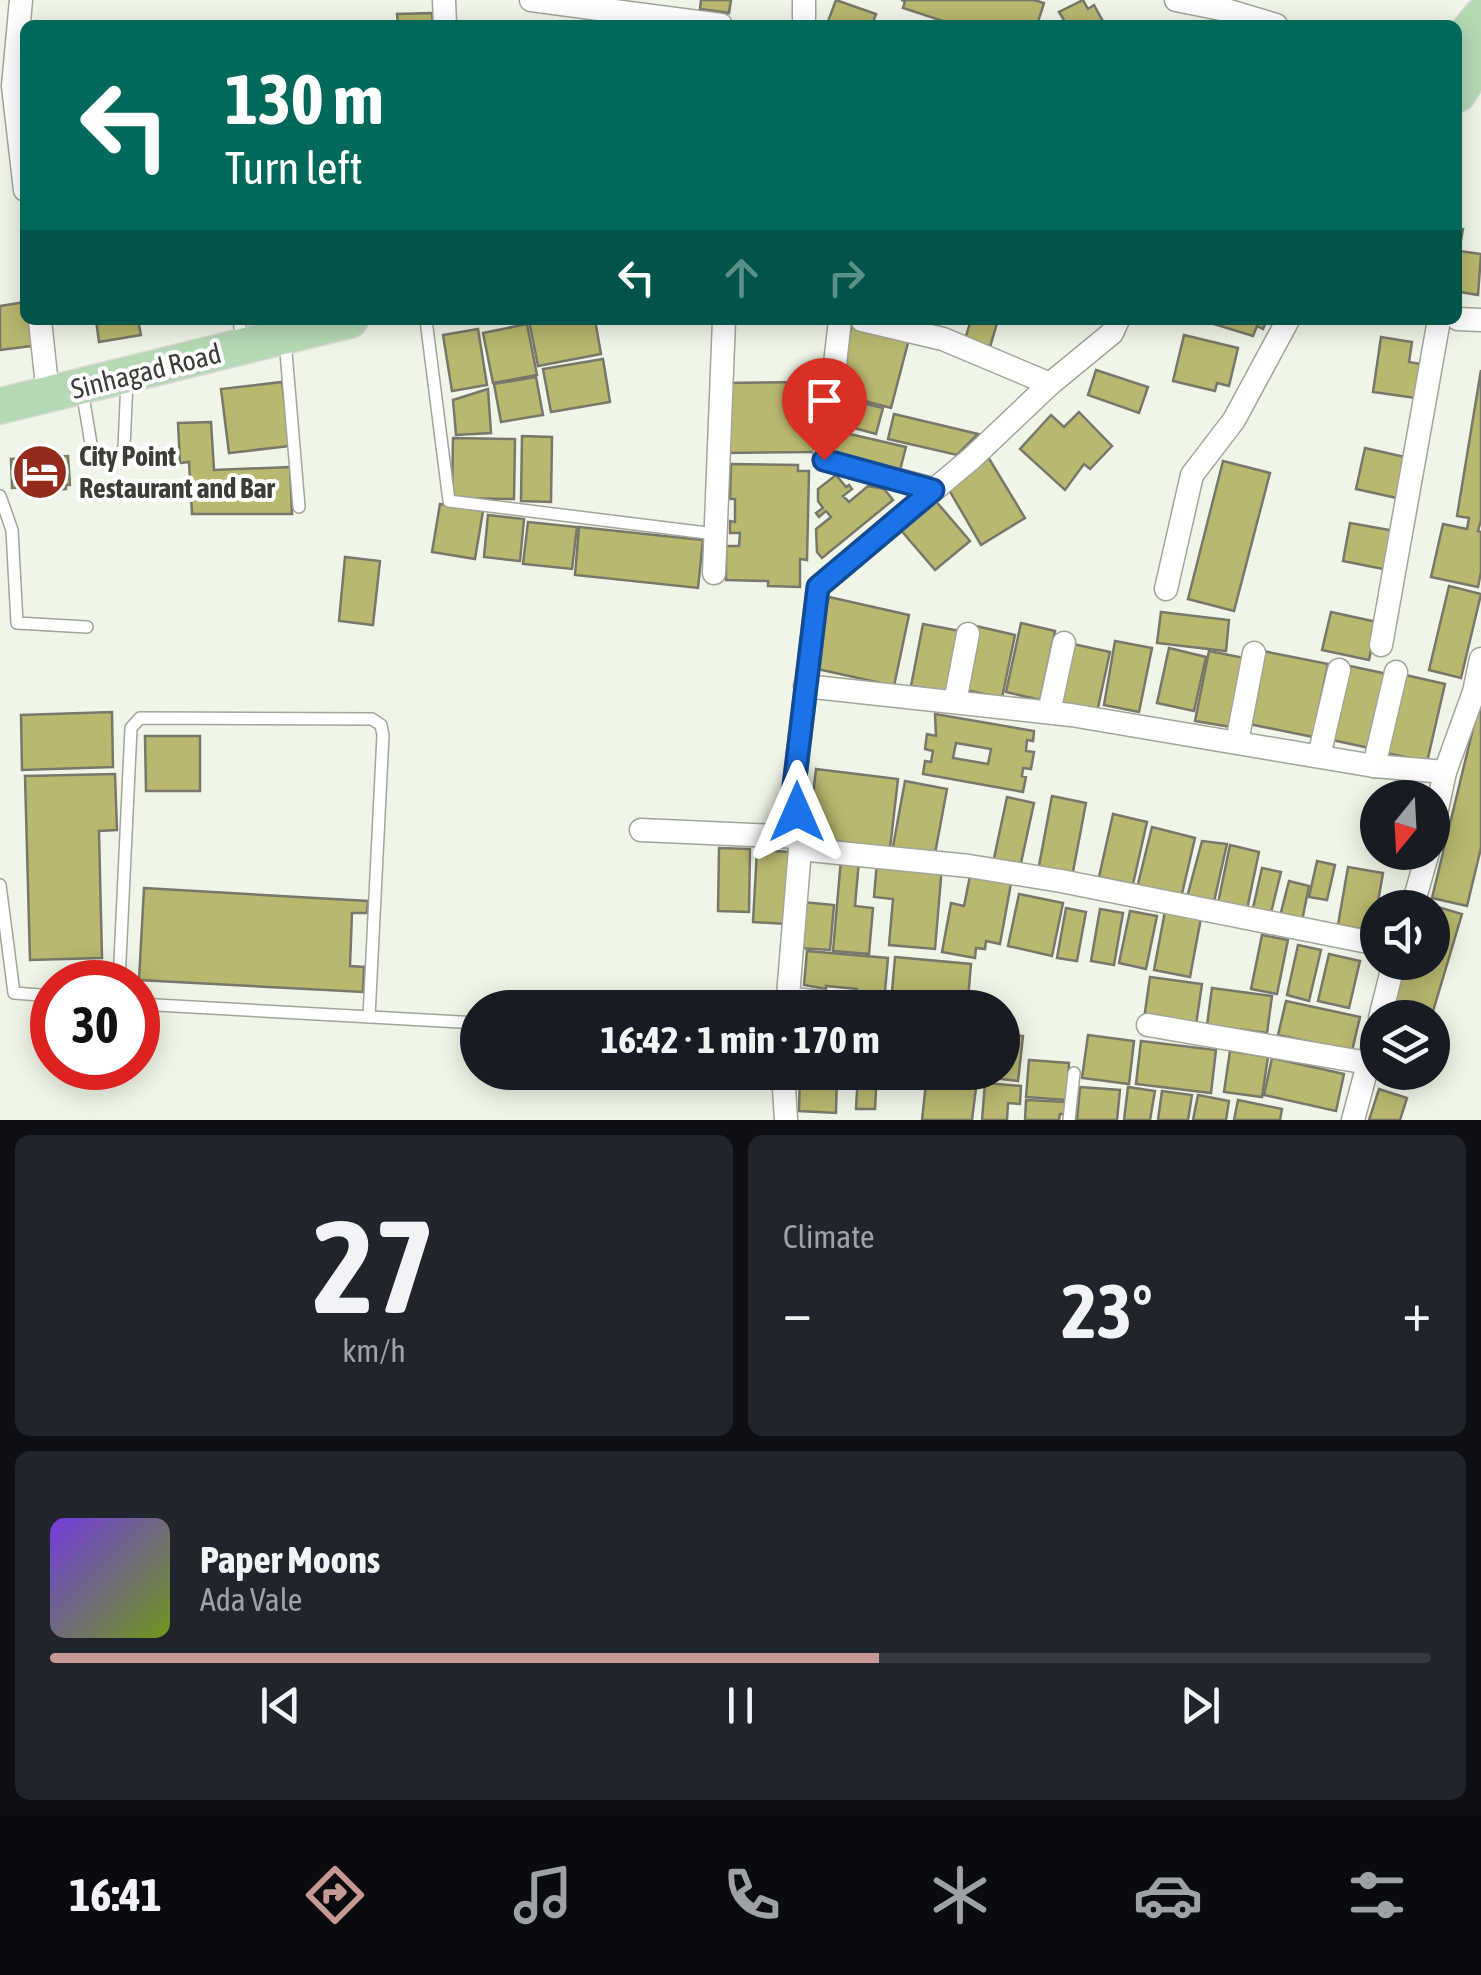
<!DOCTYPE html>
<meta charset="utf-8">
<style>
body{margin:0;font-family:"Asap Condensed",sans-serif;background:#20242c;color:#f1f3f6;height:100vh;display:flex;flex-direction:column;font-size:38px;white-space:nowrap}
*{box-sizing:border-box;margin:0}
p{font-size:32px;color:#9ea1a6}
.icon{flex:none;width:55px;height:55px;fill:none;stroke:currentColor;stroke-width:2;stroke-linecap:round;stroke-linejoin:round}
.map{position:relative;height:1120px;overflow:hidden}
.sheet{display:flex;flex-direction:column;gap:15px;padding:15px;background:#0d0f14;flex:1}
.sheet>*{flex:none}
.hud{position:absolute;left:20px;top:20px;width:1442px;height:305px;border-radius:15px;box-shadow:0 5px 25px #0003;background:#00695c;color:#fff;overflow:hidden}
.needle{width:65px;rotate:198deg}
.fabs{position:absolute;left:1360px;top:780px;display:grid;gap:20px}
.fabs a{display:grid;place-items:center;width:90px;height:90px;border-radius:50%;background:#171b24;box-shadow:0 5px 25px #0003;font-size:50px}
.speed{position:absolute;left:30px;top:960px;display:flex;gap:20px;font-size:50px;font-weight:700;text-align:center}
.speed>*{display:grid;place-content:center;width:130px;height:130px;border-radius:50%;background:#171b24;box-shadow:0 5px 25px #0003;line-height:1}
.speed .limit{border:15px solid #d22;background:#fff;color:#111}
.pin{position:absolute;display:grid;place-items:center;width:85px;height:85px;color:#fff;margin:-102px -42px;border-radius:50% 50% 50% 0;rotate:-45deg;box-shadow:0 0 10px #0007}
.pin .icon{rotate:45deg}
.me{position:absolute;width:110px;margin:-55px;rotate:0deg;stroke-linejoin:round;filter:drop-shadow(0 0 8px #0008)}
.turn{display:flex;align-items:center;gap:35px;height:210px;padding:0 40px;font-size:45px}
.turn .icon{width:130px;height:130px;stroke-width:2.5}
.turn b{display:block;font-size:70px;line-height:85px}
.lanes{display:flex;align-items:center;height:95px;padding:0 40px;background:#0003;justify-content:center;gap:50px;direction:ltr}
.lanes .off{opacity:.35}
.big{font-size:75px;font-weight:700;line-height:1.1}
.sheet .widget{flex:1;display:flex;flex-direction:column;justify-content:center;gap:15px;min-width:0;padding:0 35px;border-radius:15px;background:#20242c}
.sheet .dial{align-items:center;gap:0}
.dial b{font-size:130px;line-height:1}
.song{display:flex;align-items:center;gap:30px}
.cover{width:120px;height:120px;border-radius:15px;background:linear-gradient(135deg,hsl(260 70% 55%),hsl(80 70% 35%))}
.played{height:10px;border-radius:5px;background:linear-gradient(90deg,#c89993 60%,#363941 60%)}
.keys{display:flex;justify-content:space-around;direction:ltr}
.heat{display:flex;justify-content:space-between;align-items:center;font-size:55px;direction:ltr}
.sheet .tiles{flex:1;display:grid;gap:15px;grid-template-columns:1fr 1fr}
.widget:last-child{grid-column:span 2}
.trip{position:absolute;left:460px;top:990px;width:560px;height:100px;border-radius:50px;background:#171b24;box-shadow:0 5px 25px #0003;font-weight:700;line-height:100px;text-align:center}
.tabs{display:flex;height:160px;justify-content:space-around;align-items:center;background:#090b0e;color:#9ea1a6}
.tabs .icon{width:70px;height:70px}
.tabs .selected{color:#c89993}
.tabs b{font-size:45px;color:#f1f3f6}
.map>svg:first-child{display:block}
.building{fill:#bab76f;stroke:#78786a;stroke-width:2.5;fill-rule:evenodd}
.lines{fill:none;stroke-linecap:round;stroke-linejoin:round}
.service-casing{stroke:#a0a698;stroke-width:14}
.minor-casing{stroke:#a0a698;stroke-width:25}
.primary-casing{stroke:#d8d8d7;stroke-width:38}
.service{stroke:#fff;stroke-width:11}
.minor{stroke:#fff;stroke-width:22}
.primary{stroke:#b6d9b5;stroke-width:35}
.route-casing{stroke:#114b97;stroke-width:25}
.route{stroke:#1a73e8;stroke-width:18}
.labels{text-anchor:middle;stroke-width:8;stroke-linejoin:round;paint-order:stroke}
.street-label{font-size:28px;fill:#3b3d37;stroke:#fff}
.poi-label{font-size:28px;font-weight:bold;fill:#3b3d37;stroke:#fff;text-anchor:start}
</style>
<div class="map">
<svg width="1481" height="1120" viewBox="0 0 1481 1120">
<rect width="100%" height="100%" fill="#f0f6e7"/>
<g class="building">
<polygon points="701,0 731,0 729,13 700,9"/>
<polygon points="836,0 876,14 872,25 827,24"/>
<polygon points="901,0 1034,0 1044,3 1037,25 955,25 903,8 905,1"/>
<polygon points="1083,0 1088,9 1094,5 1105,25 1067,25 1059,12"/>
<polygon points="432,13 433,25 398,25 397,14"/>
<polygon points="1458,229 1463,229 1459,251 1481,254 1478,295 1460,292 1458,297"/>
<polygon points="25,302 25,320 37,320 40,345 0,350 0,306"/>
<polygon points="96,320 138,320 141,335 99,342"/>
<polygon points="529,320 595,320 601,354 538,366"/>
<polygon points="971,320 998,320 990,347 965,339"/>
<polygon points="1201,320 1267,320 1263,329 1257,326 1253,336"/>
<polygon points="527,324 537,375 493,383 483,333"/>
<polygon points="852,324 909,339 891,408 835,393"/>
<polygon points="478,329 487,385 452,391 443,335"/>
<polygon points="1184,335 1238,348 1229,386 1217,383 1215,391 1173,381"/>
<polygon points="1381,337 1412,342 1409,362 1421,364 1416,398 1373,392"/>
<polygon points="603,359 610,402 551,412 543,369"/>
<polygon points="1096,370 1148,387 1139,413 1088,395"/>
<polygon points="1481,370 1481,520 1478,531 1481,532 1481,572 1478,587 1431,577 1443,524 1467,529 1469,518 1457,516"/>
<polygon points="536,377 543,415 501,422 494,384"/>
<polygon points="282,382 290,446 229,453 221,389"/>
<polygon points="813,382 814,452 726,453 725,383"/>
<polygon points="488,389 491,433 456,435 453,400"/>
<polygon points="842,398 883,408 876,434 836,423"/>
<polygon points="1079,412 1112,446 1090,469 1084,464 1065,490 1020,449 1051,415 1064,427"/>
<polygon points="894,414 978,434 957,455 888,439"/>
<polygon points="211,422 214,470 290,467 292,514 192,514 189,462 180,463 178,423"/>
<polygon points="841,432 906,447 900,470 835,455"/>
<polygon points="522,436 552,437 551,502 521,501"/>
<polygon points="453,438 515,439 514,499 452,498"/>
<polygon points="1365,448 1409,458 1401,499 1356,489"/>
<polygon points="68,456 70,485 66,485 66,489 44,490 44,486 12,488 11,459"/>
<polygon points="988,457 1025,518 981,545 945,483"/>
<polygon points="1223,461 1270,473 1234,611 1188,599"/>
<polygon points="731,464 798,465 798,471 809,471 807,560 800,559 800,587 768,586 768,581 726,580 726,546 739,546 740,533 730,533 730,521 735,522 735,499 730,499"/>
<polygon points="836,475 846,487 849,485 852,489 843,496 849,502 868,486 884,489 893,500 822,558 817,552 816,529 831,517 826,511 819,517 816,513 823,508 818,501 818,489"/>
<polygon points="934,499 970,541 935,570 899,528"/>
<polygon points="440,504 483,511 475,559 432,552"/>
<polygon points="488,515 524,519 520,561 484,557"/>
<polygon points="528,522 577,527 572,569 523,564"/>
<polygon points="1350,523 1395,531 1388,570 1343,561"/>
<polygon points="579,527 703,540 698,588 575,575"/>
<polygon points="345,557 380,561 373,625 339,621"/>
<polygon points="1449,586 1481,594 1461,678 1429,670"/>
<polygon points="829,597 909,615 894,686 813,668"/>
<polygon points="1161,612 1229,620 1226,651 1157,643"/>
<polygon points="1331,612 1377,622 1369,660 1322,650"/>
<polygon points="1021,623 1055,631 1040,700 1006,692"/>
<polygon points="923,624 960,631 948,692 911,686"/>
<polygon points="976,626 1015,635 1002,698 962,689"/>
<polygon points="1115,641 1152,648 1139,712 1104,705"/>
<polygon points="1073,644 1110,652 1097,712 1061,704"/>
<polygon points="1169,648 1206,657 1194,711 1157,703"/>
<polygon points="1209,651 1244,658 1231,727 1195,721"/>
<polygon points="1263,651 1328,664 1313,737 1249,724"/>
<polygon points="1350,666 1392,675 1374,749 1332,740"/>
<polygon points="1401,674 1445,684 1427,762 1383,752"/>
<polygon points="1478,708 1481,709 1481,848 1467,906 1432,898"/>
<polygon points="112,712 113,767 22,770 21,715"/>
<path d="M 935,714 L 1034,731 L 1033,741 L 1027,740 L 1026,751 L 1034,752 L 1031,769 L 1023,768 L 1022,776 L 1026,777 L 1023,792 L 923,774 L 925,761 L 931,762 L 933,751 L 925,749 L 927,734 L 936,736 ZM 956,743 L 991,749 L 988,764 L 953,758 Z"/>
<polygon points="145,736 200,736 200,791 146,791"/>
<polygon points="816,769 898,779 889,857 807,847"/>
<polygon points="115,774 117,830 99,831 102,958 30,960 25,776"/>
<polygon points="905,781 947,789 934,859 892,852"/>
<polygon points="1052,796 1086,803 1072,877 1038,871"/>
<polygon points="1007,797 1034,803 1019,872 992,868"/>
<polygon points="1113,814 1147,822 1133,884 1099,877"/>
<polygon points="1152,827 1195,838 1181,898 1137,888"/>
<polygon points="1202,841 1227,844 1213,906 1186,901"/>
<polygon points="1230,845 1259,852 1246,914 1217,908"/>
<polygon points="719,848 750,849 749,912 718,911"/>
<polygon points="757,850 790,852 786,924 753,922"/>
<polygon points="841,859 859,860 855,906 873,908 869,954 833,951"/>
<polygon points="877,861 942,866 935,949 889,945 893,899 874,897"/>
<polygon points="1317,861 1335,865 1327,900 1309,897"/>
<polygon points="1348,867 1383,873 1373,931 1338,925"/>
<polygon points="1262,868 1281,872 1269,921 1251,917"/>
<polygon points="971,871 1012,878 1000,944 986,941 985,949 976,948 975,958 942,952 951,903 964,906"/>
<polygon points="1289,881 1309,886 1301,926 1279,920"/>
<polygon points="144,888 368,901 367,913 352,913 350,966 364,967 363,992 139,980"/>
<polygon points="1019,894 1063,903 1052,956 1008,946"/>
<polygon points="803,902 834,905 830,950 799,948"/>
<polygon points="1424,903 1462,914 1431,1018 1390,1018 1406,962 1432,962 1432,908 1423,908"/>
<polygon points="1066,908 1086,912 1077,961 1057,958"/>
<polygon points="1100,909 1123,913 1114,965 1091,961"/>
<polygon points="1130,911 1157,916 1146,969 1119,963"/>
<polygon points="1165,911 1201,918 1190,977 1154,970"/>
<polygon points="1262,935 1288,940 1277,994 1251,989"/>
<polygon points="1298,945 1321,950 1309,1001 1287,995"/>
<polygon points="807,951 888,958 885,991 857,992 857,989 826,986 826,989 804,985"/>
<polygon points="1329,954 1360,961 1349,1008 1318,1001"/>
<polygon points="895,957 971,964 968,999 959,998 958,1002 940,1000 941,996 901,996 901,993 892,992"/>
<polygon points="1150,977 1202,984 1196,1025 1144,1019"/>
<polygon points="1212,988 1272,996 1267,1033 1207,1025"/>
<polygon points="1286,1001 1360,1017 1352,1051 1278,1035"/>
<polygon points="1002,1034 1023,1036 1018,1081 992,1078 993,1072 1002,1072"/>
<polygon points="1088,1035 1134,1041 1129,1084 1082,1078"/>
<polygon points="1141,1041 1216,1050 1211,1093 1136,1084"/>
<polygon points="1230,1051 1268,1057 1262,1097 1224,1092"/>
<polygon points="1272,1058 1344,1074 1336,1111 1264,1095"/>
<polygon points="1029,1060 1069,1063 1067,1100 1026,1097"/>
<polygon points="1378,1060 1378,1072 1415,1072 1410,1087 1373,1076"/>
<polygon points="800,1072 837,1072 836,1113 799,1111"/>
<polygon points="858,1072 877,1072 875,1109 856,1109"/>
<polygon points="927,1074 977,1080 972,1120 922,1120"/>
<polygon points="985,1083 1021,1086 1020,1104 1008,1103 1007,1120 982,1120"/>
<polygon points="1080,1087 1120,1090 1117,1120 1077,1120"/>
<polygon points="1128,1087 1155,1091 1150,1120 1124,1120"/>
<polygon points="1379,1089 1407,1098 1400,1120 1369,1120"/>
<polygon points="1162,1091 1192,1095 1188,1120 1158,1120"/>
<polygon points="1198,1095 1229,1101 1226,1120 1193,1120"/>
<polygon points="1026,1100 1066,1102 1065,1114 1060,1114 1059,1120 1025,1120"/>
<polygon points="1238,1100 1282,1109 1280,1120 1234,1120"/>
</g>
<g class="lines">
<g class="service-casing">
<g id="service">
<polyline points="239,320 242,342"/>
<polyline points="426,320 449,501 715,534"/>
<polyline points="285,340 299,507"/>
<polyline points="82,390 92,450 99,456 120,454 124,448 127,380"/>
<polyline points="0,496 12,530 17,623 87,627"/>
<polyline points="0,885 14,993 52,996"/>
<polyline points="119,982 131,728 140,718 372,719 381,725 383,735 369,1017"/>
<polyline points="788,993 936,1008"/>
<polyline points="138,1004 478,1023"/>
<polyline points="1069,1120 1074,1073"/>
</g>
</g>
<g class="minor-casing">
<g id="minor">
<polyline points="21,0 13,86 25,190"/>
<polyline points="444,0 445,25"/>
<polyline points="531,0 721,25"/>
<polyline points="1176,0 1226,10 1276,25"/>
<polyline points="804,25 804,0"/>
<polyline points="1458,319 1481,320"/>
<polyline points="40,320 48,395"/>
<polyline points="840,320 824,460 933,489"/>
<polyline points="862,320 943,339 1050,384"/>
<polyline points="714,573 724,320"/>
<polyline points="1166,589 1192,475 1234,420 1288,320"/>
<polyline points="1381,645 1439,320"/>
<polyline points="805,686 1071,715 1374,766 1445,772"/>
<polyline points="955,702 968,634"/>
<polyline points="1049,712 1064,643"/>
<polyline points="1237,742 1254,653"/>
<polyline points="1319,756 1339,670"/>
<polyline points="1374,766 1396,672"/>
<polyline points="641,830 799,837"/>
<polyline points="1432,832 1445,772 1474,692 1481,659"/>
<polyline points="800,849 969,866 1061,881 1378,944"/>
<polyline points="1412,908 1428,852"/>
<polyline points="787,1008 800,849 794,786 818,587 972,458 1050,384 1112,333 1118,320"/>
<polyline points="1380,1018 1394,962"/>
<polyline points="1148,1025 1368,1063"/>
<polyline points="783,1072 786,1120"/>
<polyline points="1353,1120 1378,1027"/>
</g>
</g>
<g class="primary-casing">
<g id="primary">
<polyline points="1458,44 1481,16"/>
<polyline points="1458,94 1481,57"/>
<polyline points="0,406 350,320"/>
</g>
</g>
<use href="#service" class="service"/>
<use href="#minor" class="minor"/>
<use href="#primary" class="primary"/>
</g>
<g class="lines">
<g class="route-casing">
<polyline id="route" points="797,812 794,786 818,587 933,490 824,460"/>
</g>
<use href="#route" class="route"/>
</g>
<defs>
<g id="hotel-disc" transform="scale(2.875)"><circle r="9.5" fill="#952b1a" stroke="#fff"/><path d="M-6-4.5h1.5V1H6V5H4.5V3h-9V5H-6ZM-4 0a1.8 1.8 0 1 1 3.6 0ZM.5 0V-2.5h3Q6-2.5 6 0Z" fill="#fff"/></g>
</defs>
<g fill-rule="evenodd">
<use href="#hotel-disc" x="40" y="472"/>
</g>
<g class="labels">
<g class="street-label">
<text transform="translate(146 371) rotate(-14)" y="10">Sinhagad Road</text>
</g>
<g class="poi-label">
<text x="79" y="466">City Point<tspan x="79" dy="32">Restaurant and Bar</tspan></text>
</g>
</g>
</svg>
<div class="fabs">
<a><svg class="needle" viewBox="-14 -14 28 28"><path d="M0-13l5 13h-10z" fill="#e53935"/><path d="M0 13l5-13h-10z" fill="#9ea1a6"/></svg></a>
<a><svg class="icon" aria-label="sound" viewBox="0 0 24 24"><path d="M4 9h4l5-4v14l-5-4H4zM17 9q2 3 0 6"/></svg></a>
<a><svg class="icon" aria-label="layers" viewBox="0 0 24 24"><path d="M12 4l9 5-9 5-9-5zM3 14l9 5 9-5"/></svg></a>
</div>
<div class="speed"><div class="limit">30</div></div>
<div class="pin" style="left:824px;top:460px;background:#d93025"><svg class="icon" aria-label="arrive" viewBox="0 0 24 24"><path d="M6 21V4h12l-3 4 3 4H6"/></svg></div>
<svg class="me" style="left:797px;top:812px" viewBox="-20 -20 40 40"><path d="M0-17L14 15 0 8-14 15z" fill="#1a73e8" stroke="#fff" stroke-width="4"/></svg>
<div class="trip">16:42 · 1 min · 170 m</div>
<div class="hud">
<div class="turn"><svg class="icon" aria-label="left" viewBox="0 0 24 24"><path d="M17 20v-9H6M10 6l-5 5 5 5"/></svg><div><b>130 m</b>Turn left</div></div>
<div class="lanes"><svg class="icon" aria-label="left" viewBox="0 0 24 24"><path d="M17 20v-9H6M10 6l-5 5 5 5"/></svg><svg class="icon off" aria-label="ahead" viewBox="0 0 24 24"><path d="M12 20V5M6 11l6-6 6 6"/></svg><svg class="icon off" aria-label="right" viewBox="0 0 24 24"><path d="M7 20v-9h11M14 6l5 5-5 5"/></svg></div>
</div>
</div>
<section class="sheet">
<div class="tiles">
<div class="widget dial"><b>27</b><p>km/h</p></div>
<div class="widget"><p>Climate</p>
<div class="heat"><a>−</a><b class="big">23°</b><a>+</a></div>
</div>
<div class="widget">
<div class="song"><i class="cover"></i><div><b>Paper Moons</b><p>Ada Vale</p></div></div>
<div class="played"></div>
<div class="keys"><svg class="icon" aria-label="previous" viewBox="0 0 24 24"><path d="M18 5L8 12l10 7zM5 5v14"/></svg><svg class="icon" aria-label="pause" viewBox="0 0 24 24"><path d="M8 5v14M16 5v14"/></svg><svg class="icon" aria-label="next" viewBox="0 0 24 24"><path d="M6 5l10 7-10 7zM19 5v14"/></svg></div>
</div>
</div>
</section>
<nav class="tabs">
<b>16:41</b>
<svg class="icon selected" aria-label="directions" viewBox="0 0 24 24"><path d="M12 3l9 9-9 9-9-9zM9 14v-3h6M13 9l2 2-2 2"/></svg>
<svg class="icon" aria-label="music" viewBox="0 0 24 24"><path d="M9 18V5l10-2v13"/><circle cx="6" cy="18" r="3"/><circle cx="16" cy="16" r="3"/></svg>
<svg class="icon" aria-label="phone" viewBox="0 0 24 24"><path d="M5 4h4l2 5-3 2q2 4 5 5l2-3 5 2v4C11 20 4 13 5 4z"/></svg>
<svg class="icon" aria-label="climate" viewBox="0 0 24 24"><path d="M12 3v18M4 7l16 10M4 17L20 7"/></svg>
<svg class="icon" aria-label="car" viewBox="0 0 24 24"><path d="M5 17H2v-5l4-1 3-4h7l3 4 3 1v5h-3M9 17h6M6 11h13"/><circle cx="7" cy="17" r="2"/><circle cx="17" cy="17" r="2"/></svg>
<svg class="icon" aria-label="filters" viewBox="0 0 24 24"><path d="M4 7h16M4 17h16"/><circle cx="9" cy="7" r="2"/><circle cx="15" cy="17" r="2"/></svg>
</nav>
